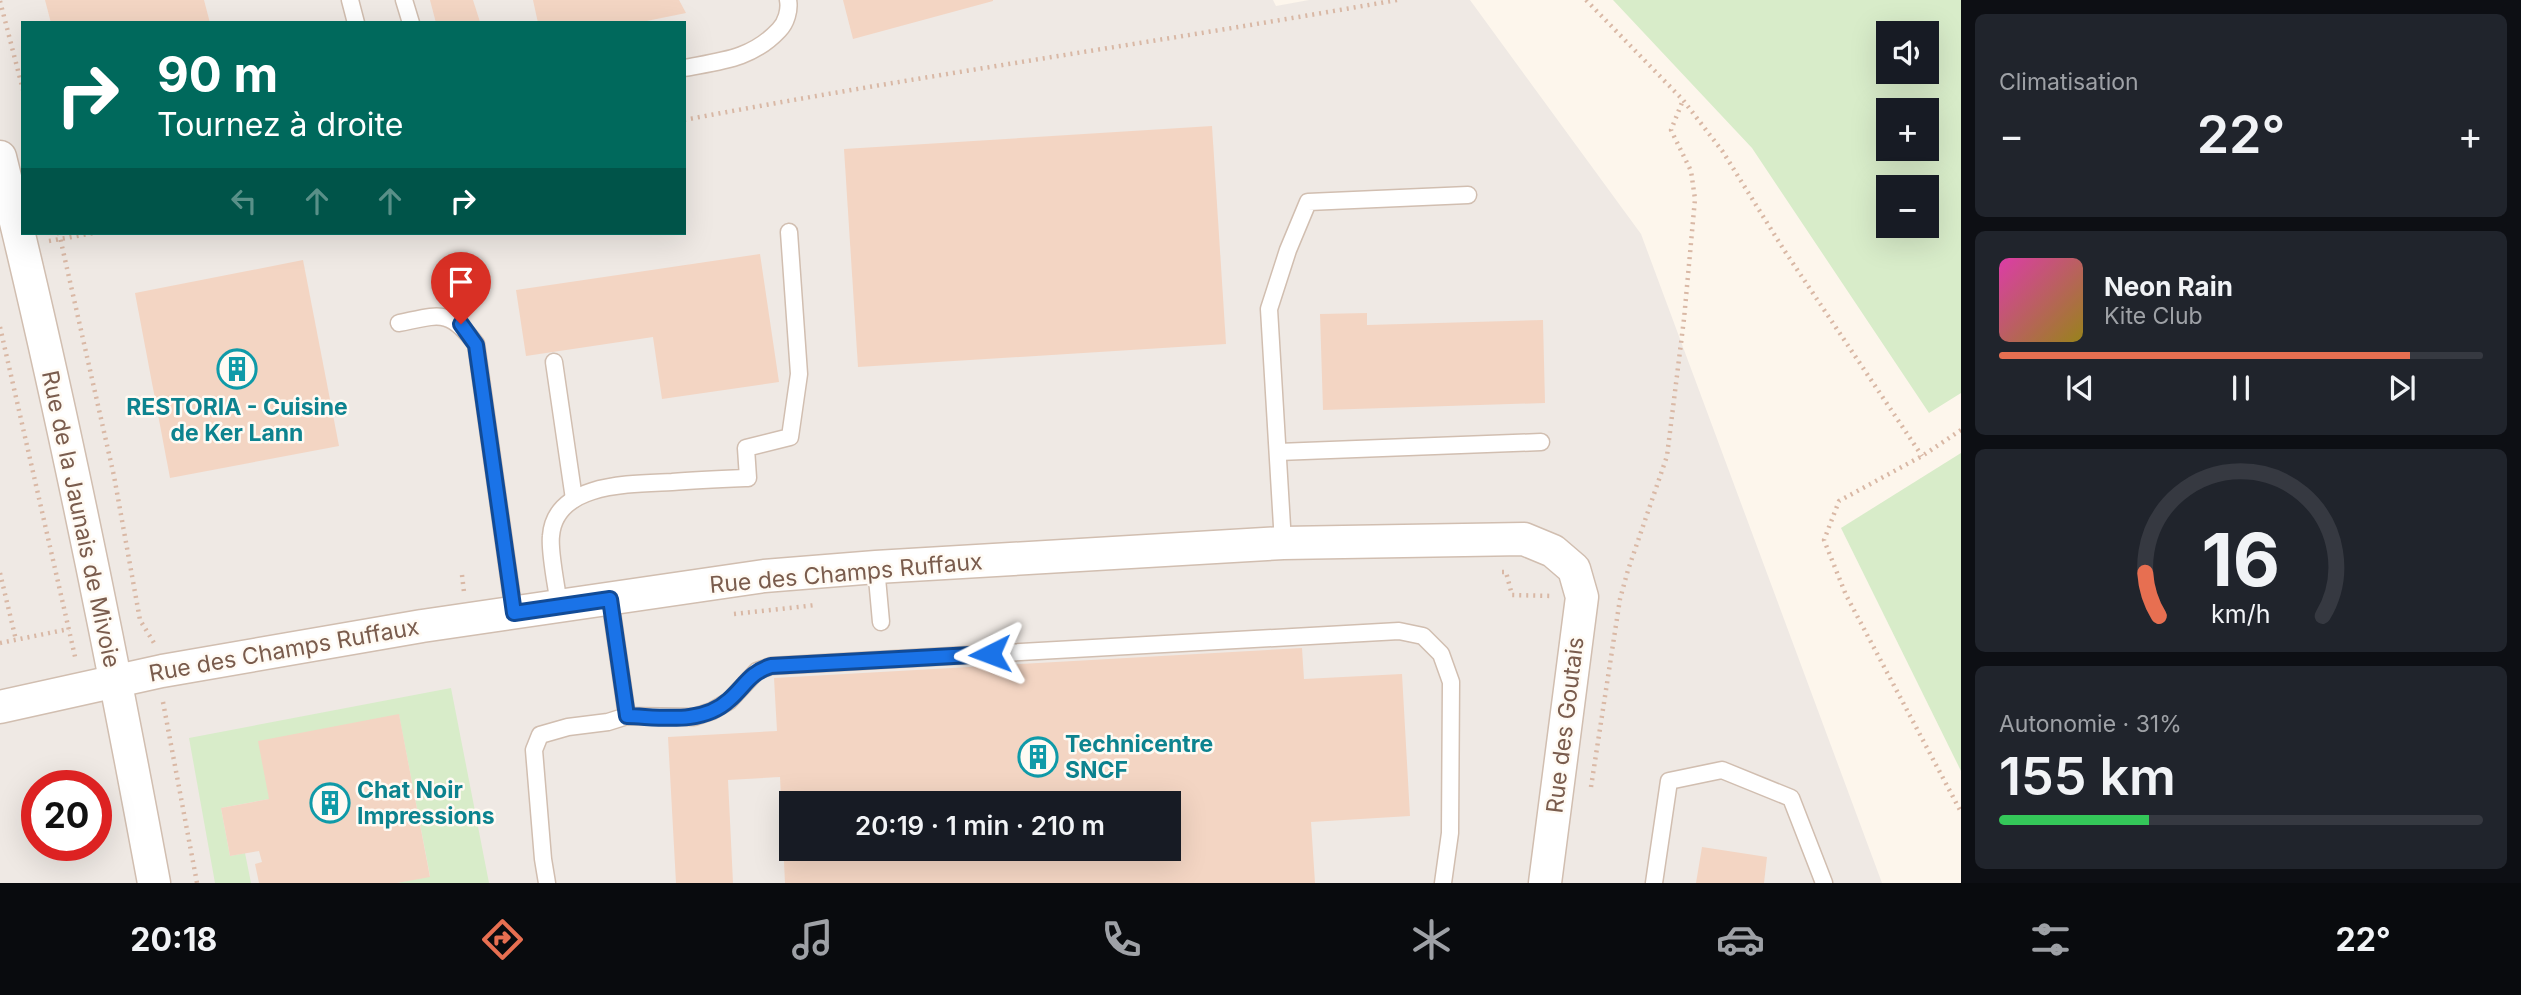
<!DOCTYPE html>
<html lang="fr">
<meta charset="utf-8">
<style>
body{margin:0;font-family:Inter,sans-serif;background:#20242c;color:#f1f3f6;height:100vh;display:flex;flex-direction:column;font-size:26px;white-space:nowrap}
*{box-sizing:border-box;margin:0}
p{font-size:23px;color:#9ea1a6}
.icon{flex:none;width:38px;height:38px;fill:none;stroke:currentColor;stroke-width:2;stroke-linecap:round;stroke-linejoin:round}
.map{position:relative;flex:1;overflow:hidden}
.side{display:flex;flex-direction:column;gap:14px;padding:14px;background:#0d0f14;width:560px}
.side>*{flex:none}
.hud{position:absolute;left:21px;top:21px;width:665px;height:214px;border-radius:0px;box-shadow:0 7px 28px #0002;background:#00695c;color:#fff;overflow:hidden}
.fabs{position:absolute;left:1876px;top:21px;display:grid;gap:14px}
.fabs a{display:grid;place-items:center;width:63px;height:63px;border-radius:0px;background:#171b24;box-shadow:0 7px 28px #0002;font-size:35px}
.speed{position:absolute;left:21px;top:770px;display:flex;gap:14px;font-size:35px;font-weight:700;text-align:center}
.speed>*{display:grid;place-content:center;width:91px;height:91px;border-radius:50%;background:#171b24;box-shadow:0 7px 28px #0002;line-height:1}
.speed .limit{border:10px solid #d22;background:#fff;color:#111}
.pin{position:absolute;display:grid;place-items:center;width:60px;height:60px;color:#fff;margin:-72px -30px;border-radius:50% 50% 50% 0;rotate:-45deg;box-shadow:0 0 7px #0007}
.pin .icon{rotate:45deg}
.me{position:absolute;width:77px;margin:-38px;rotate:267deg;stroke-linejoin:round;filter:drop-shadow(0 0 5px #0008)}
.turn{display:flex;align-items:center;gap:24px;height:147px;padding:0 21px;font-size:32px}
.turn .icon{width:91px;height:91px;stroke-width:2.5}
.turn b{display:block;font-size:49px;line-height:60px}
.lanes{display:flex;align-items:center;height:66px;padding:0 21px;background:#0003;justify-content:center;gap:35px;direction:ltr}
.lanes .off{opacity:.35}
.big{font-size:52px;font-weight:600;line-height:1.1}
.side .card{flex:1;display:flex;flex-direction:column;justify-content:center;gap:10px;min-width:0;padding:0 24px;border-radius:10px;background:#20242c}
.side .dial{align-items:center;gap:0}
.dial svg{height:182px;overflow:visible;fill:none;stroke:#363941;stroke-width:7;stroke-linecap:round;text-anchor:middle}
.dial text{fill:#f1f3f6;stroke:none}
.song{display:flex;align-items:center;gap:21px}
.cover{width:84px;height:84px;border-radius:10px;background:linear-gradient(135deg,hsl(320 70% 55%),hsl(50 70% 35%))}
.played{height:7px;border-radius:4px;background:linear-gradient(90deg,#e76f51 85%,#363941 85%)}
.keys{display:flex;justify-content:space-around;direction:ltr}
.heat{display:flex;justify-content:space-between;align-items:center;font-size:38px;direction:ltr}
.charge{height:10px;border-radius:5px;background:linear-gradient(90deg,#34c759 31%,#363941 0)}
.trip{position:absolute;left:779px;top:791px;width:402px;height:70px;border-radius:0px;background:#171b24;box-shadow:0 7px 28px #0002;font-weight:600;line-height:70px;text-align:center}
.tabs{display:flex;height:112px;justify-content:space-around;align-items:center;background:#090b0e;color:#9ea1a6}
.tabs .icon{width:49px;height:49px}
.tabs .on{color:#e76f51}
.tabs b{font-size:32px;color:#f1f3f6}
main{display:flex;flex:1;min-height:0}
.map>svg:first-child{display:block}
.industrial{fill:#efe9e4;fill-rule:evenodd}
.green{fill:#d8ecc9;fill-rule:evenodd}
.building{fill:#f3d5c3;fill-rule:evenodd}
.lines{fill:none;stroke-linecap:round;stroke-linejoin:round}
.lane-casing{stroke:#d1beb0;stroke-width:19}
.street-casing{stroke:#d1beb0;stroke-width:35}
.path{stroke:#d9b8a5;stroke-width:4.5;stroke-dasharray:2 5;stroke-linecap:butt}
.lane{stroke:#fff;stroke-width:16}
.street{stroke:#fff;stroke-width:32}
.route-casing{stroke:#114b97;stroke-width:18}
.route{stroke:#1a73e8;stroke-width:12}
.labels{text-anchor:middle;stroke-width:5;stroke-linejoin:round;paint-order:stroke}
.culture-label{font-size:23px;font-weight:bold;fill:#0d838f;stroke:#fffaf3;text-anchor:start}
.street-label{font-size:23px;fill:#7a5c4d;stroke:#fffaf3}
</style>
<main>
<div class="map">
<svg width="1961" height="883" viewBox="0 0 1961 883">
<rect width="100%" height="100%" fill="#fdf6ec"/>
<path class="industrial" d="M 0,0 L 1273,0 L 1276,6 L 1309,0 L 1470,0 L 1641,234 L 1882,883 L 0,883 ZM 23,23 L 684,23 L 684,233 L 23,233 ZM 37,786 L 96,786 L 96,845 L 37,845 ZM 791,803 L 1169,803 L 1169,849 L 791,849 Z"/>
<g class="green">
<path d="M 1613,0 L 1961,0 L 1961,393 L 1929,413 L 1752,148 ZM 1888,33 L 1927,33 L 1927,72 L 1888,72 ZM 1888,110 L 1927,110 L 1927,149 L 1888,149 ZM 1888,187 L 1927,187 L 1927,226 L 1888,226 Z"/>
<polygon points="1961,453 1961,771 1841,528"/>
<polygon points="451,688 489,883 397,883 430,876 399,715 269,799 221,808 230,856 245,853 251,883 215,883 189,738"/>
</g>
<g class="building">
<polygon points="45,0 204,0 210,23 51,23"/>
<polygon points="430,0 473,0 480,22 436,23"/>
<polygon points="533,0 679,0 686,13 637,23 538,23"/>
<polygon points="843,0 993,0 993,1 853,39"/>
<polygon points="1212,126 1226,344 858,367 844,149"/>
<polygon points="760,254 779,382 662,399 653,337 526,356 516,290"/>
<polygon points="303,260 339,446 170,478 135,293"/>
<polygon points="1367,313 1367,325 1543,320 1545,403 1323,410 1320,314"/>
<path d="M 1302,648 L 1304,679 L 1402,674 L 1410,816 L 1311,822 L 1315,883 L 785,883 L 780,777 L 728,780 L 733,883 L 676,883 L 668,737 L 777,731 L 774,678 ZM 791,803 L 1169,803 L 1169,849 L 791,849 Z"/>
<polygon points="399,714 430,877 397,883 259,883 255,864 262,862 259,851 230,856 221,808 269,799 258,741"/>
<polygon points="1702,847 1767,857 1764,883 1696,883"/>
</g>
<g class="lines">
<g class="lane-casing">
<g id="lane">
<polyline points="350,0 356,23"/>
<polyline points="404,0 411,23"/>
<path d="M 684,68 C 721,61 752,59 779,30 C 786,23 790,10 788,0"/>
<path d="M 399,323 C 439,315 449,308 476,344 L 514,613"/>
<polyline points="554,362 574,499"/>
<polyline points="1278,452 1541,442"/>
<polyline points="1283,543 1269,309 1288,250 1308,202 1468,195"/>
<polyline points="876,567 881,622"/>
<polyline points="610,599 627,716"/>
<path d="M 559,606 C 557,588 549,552 551,536 C 555,482 632,484 672,482 C 697,480 723,479 748,478 L 746,448 L 790,437 L 799,374 L 789,232"/>
<polyline points="547,883 543,859 534,750 540,735 568,727 608,722 627,716 694,717 712,711 729,701 757,671 771,666 1399,631 1423,636 1441,654 1451,682 1450,833 1443,883"/>
<polyline points="1654,883 1669,781 1722,770 1791,798 1824,883"/>
</g>
</g>
<g class="street-casing">
<g id="street">
<path d="M 0,157 C 60,397 109,640 154,883"/>
<polyline points="0,707 162,671 422,626 764,576 876,567 1283,543 1524,539 1553,551 1574,569 1582,597 1545,883"/>
</g>
</g>
<g class="path">
<polyline points="1586,0 1683,100 1723,152 1784,250 1922,456"/>
<polyline points="0,1 23,90"/>
<path d="M 684,120 C 921,75 1160,42 1397,0"/>
<polyline points="59,233 114,476 140,620 154,643"/>
<polyline points="49,241 94,233"/>
<polyline points="0,327 76,661"/>
<polyline points="1961,430 1922,456 1839,501 1824,540 1846,595 1961,812"/>
<polyline points="1502,572 1506,572 1512,595 1553,596"/>
<polyline points="0,573 16,640"/>
<polyline points="462,575 464,592"/>
<polyline points="734,614 816,605"/>
<polyline points="0,643 69,629"/>
<polyline points="163,702 197,883"/>
<polyline points="1591,787 1620,599 1628,570 1667,456 1684,319 1695,199 1691,171 1671,130 1683,100"/>
</g>
<use href="#lane" class="lane"/>
<use href="#street" class="street"/>
</g>
<g class="lines">
<g class="route-casing">
<path id="route" d="M 461,324 L 476,345 L 514,613 L 610,599 L 627,716 C 661,717 702,725 729,700 C 745,686 749,673 771,666 L 990,654"/>
</g>
<use href="#route" class="route"/>
</g>
<defs>
<g id="building-ring" transform="scale(2.0125)"><circle r="9.5" fill="#fffaf3" stroke="#0f9aa8" stroke-width="1.5"/><path d="M-4-6H4V6H1V3H-1V6H-4ZM-2.5-4.3h1.7v1.8h-1.7ZM.8-4.3h1.7v1.8H.8ZM-2.5-1h1.7V.8h-1.7ZM.8-1h1.7V.8H.8Z" fill="#0f9aa8"/></g>
</defs>
<g fill-rule="evenodd">
<use href="#building-ring" x="237" y="369"/>
<use href="#building-ring" x="1038" y="757"/>
<use href="#building-ring" x="330" y="803"/>
</g>
<g class="labels">
<g class="culture-label">
<text x="237" y="415" text-anchor="middle">RESTORIA - Cuisine<tspan x="237" dy="26">de Ker Lann</tspan></text>
<text x="1065" y="752">Technicentre<tspan x="1065" dy="26">SNCF</tspan></text>
<text x="357" y="798">Chat Noir<tspan x="357" dy="26">Impressions</tspan></text>
</g>
<g class="street-label">
<text transform="translate(81 519) rotate(78)" y="8">Rue de la Jaunais de Mivoie</text>
<text transform="translate(846 573) rotate(-5)" y="8">Rue des Champs Ruffaux</text>
<text transform="translate(284 650) rotate(-10)" y="8">Rue des Champs Ruffaux</text>
<text transform="translate(1565 725) rotate(-83)" y="8">Rue des Goutais</text>
</g>
</g>
</svg>
<div class="fabs">
<a><svg class="icon" aria-label="sound" viewBox="0 0 24 24"><path d="M4 9h4l5-4v14l-5-4H4zM17 9q2 3 0 6"/></svg></a>
<a>+</a>
<a>−</a>
</div>
<div class="speed"><div class="limit">20</div></div>
<div class="pin" style="left:461px;top:324px;background:#d93025"><svg class="icon" aria-label="arrive" viewBox="0 0 24 24"><path d="M6 21V4h12l-3 4 3 4H6"/></svg></div>
<svg class="me" style="left:990px;top:654px" viewBox="-20 -20 40 40"><path d="M0-17L14 15 0 8-14 15z" fill="#1a73e8" stroke="#fff" stroke-width="4"/></svg>
<div class="trip">20:19 · 1 min · 210 m</div>
<div class="hud">
<div class="turn"><svg class="icon" aria-label="right" viewBox="0 0 24 24"><path d="M7 20v-9h11M14 6l5 5-5 5"/></svg><div><b>90 m</b>Tournez à droite</div></div>
<div class="lanes"><svg class="icon off" aria-label="left" viewBox="0 0 24 24"><path d="M17 20v-9H6M10 6l-5 5 5 5"/></svg><svg class="icon off" aria-label="ahead" viewBox="0 0 24 24"><path d="M12 20V5M6 11l6-6 6 6"/></svg><svg class="icon off" aria-label="ahead" viewBox="0 0 24 24"><path d="M12 20V5M6 11l6-6 6 6"/></svg><svg class="icon" aria-label="right" viewBox="0 0 24 24"><path d="M7 20v-9h11M14 6l5 5-5 5"/></svg></div>
</div>
</div>
<section class="side">
<div class="card"><p>Climatisation</p>
<div class="heat"><a>−</a><b class="big">22°</b><a>+</a></div>
</div>
<div class="card">
<div class="song"><i class="cover"></i><div><b>Neon Rain</b><p>Kite Club</p></div></div>
<div class="played"></div>
<div class="keys"><svg class="icon" aria-label="previous" viewBox="0 0 24 24"><path d="M18 5L8 12l10 7zM5 5v14"/></svg><svg class="icon" aria-label="pause" viewBox="0 0 24 24"><path d="M8 5v14M16 5v14"/></svg><svg class="icon" aria-label="next" viewBox="0 0 24 24"><path d="M6 5l10 7-10 7zM19 5v14"/></svg></div>
</div>
<div class="card dial"><svg viewBox="0 0 100 80">
<path d="M14 69A42 42 0 1 1 86 69"/>
<path d="M14 69A42 42 0 0 1 8 50" stroke="#e76f51"/>
<text x="50" y="56" font-size="32" font-weight="700">16</text>
<text x="50" y="72" font-size="11">km/h</text>
</svg></div>
<div class="card"><p>Autonomie · 31%</p><b class="big">155 km</b><div class="charge"></div></div>
</section>
</main>
<nav class="tabs">
<b>20:18</b>
<svg class="icon on" aria-label="directions" viewBox="0 0 24 24"><path d="M12 3l9 9-9 9-9-9zM9 14v-3h6M13 9l2 2-2 2"/></svg>
<svg class="icon" aria-label="music" viewBox="0 0 24 24"><path d="M9 18V5l10-2v13"/><circle cx="6" cy="18" r="3"/><circle cx="16" cy="16" r="3"/></svg>
<svg class="icon" aria-label="phone" viewBox="0 0 24 24"><path d="M5 4h4l2 5-3 2q2 4 5 5l2-3 5 2v4C11 20 4 13 5 4z"/></svg>
<svg class="icon" aria-label="climate" viewBox="0 0 24 24"><path d="M12 3v18M4 7l16 10M4 17L20 7"/></svg>
<svg class="icon" aria-label="car" viewBox="0 0 24 24"><path d="M5 17H2v-5l4-1 3-4h7l3 4 3 1v5h-3M9 17h6M6 11h13"/><circle cx="7" cy="17" r="2"/><circle cx="17" cy="17" r="2"/></svg>
<svg class="icon" aria-label="filters" viewBox="0 0 24 24"><path d="M4 7h16M4 17h16"/><circle cx="9" cy="7" r="2"/><circle cx="15" cy="17" r="2"/></svg>
<b>22°</b>
</nav>
